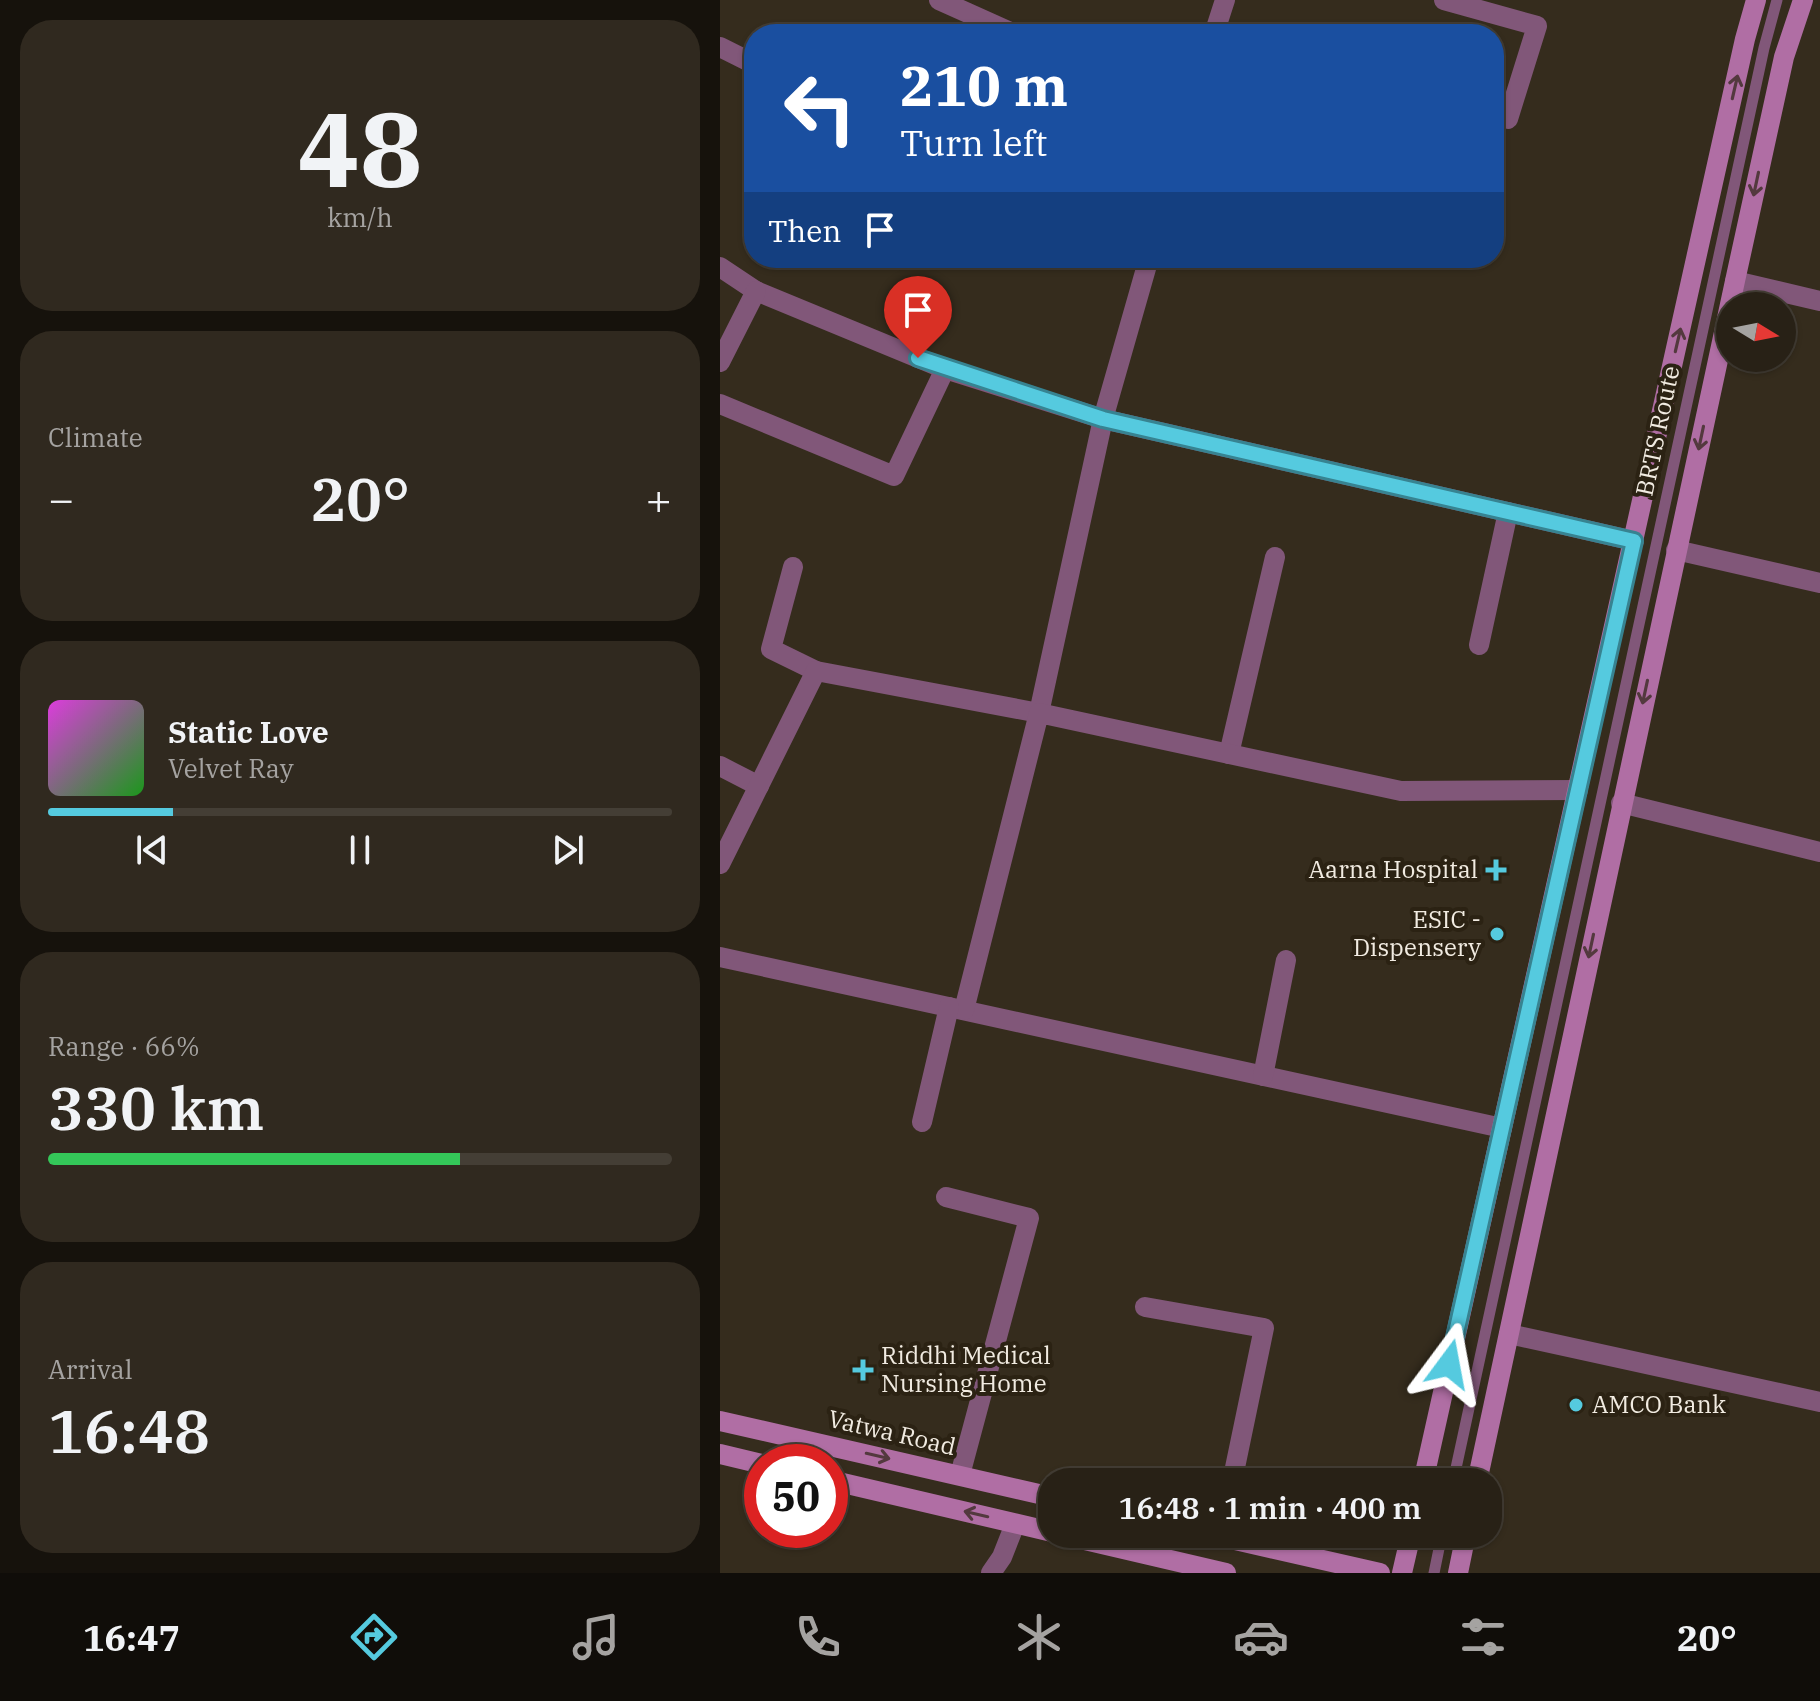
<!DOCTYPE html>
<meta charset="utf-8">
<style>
body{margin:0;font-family:"IBM Plex Serif",serif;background:#30291f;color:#f1f3f6;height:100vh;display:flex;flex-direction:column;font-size:30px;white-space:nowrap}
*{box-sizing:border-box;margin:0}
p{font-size:26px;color:#a5a3a1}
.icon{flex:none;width:44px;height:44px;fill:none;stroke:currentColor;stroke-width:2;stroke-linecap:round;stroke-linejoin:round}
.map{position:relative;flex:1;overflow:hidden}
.panel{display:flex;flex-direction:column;gap:20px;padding:20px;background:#16120c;width:720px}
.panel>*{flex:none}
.top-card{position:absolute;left:24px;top:24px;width:760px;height:244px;border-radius:32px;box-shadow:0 2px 6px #0004,0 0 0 2px #443e35;background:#1a4fa0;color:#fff;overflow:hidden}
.needle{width:52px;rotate:100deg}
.fabs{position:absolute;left:996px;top:292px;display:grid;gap:16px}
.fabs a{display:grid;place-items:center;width:80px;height:80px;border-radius:50%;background:#282116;box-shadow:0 2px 6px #0004,0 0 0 2px #443e35;font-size:40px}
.speed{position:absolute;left:24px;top:1444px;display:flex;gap:16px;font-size:40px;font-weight:700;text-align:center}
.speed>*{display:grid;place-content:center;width:104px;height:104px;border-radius:50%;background:#282116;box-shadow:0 2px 6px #0004,0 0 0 2px #443e35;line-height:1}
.speed .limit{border:12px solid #d22;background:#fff;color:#111}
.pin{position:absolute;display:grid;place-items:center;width:68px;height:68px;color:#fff;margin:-82px -34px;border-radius:50% 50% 50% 0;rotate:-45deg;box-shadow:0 0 8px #0007}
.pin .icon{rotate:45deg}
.me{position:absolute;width:88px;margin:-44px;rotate:13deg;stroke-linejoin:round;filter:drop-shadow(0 0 6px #0008)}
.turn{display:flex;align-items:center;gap:28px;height:168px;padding:0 24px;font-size:36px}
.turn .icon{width:104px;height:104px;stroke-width:2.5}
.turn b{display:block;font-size:56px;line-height:68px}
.then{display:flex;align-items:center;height:76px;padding:0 24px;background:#0003;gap:16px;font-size:30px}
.big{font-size:60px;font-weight:600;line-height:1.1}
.panel .widget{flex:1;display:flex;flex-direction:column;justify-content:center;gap:12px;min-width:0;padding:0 28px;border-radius:32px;background:#30291f}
.panel .dial{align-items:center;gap:0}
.dial b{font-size:104px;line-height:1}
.song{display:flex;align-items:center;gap:24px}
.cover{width:96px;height:96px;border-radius:12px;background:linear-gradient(135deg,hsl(300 70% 55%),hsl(120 70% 35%))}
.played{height:8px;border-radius:4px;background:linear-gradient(90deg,#55cadf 20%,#443e35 20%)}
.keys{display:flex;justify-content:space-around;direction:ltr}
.heat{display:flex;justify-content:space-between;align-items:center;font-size:44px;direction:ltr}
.charge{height:12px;border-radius:6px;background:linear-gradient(90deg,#34c759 66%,#443e35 0)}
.trip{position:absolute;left:318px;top:1468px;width:464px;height:80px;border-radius:32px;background:#282116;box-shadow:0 2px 6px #0004,0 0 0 2px #443e35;font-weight:600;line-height:80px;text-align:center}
.dock{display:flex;height:128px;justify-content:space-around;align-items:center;background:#100d09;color:#a5a3a1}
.dock .icon{width:56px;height:56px}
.dock .selected{color:#55cadf}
.dock b{font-size:36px;color:#f1f3f6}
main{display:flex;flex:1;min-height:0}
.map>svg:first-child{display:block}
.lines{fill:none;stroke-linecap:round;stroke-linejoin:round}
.lane{stroke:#815779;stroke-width:11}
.street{stroke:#815779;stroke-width:20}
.secondary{stroke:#b06ea4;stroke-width:20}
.oneway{stroke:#53393e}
.route-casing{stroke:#378391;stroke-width:20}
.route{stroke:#55cadf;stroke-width:14}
.poi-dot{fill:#55cadf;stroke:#2b2213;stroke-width:3}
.labels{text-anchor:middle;stroke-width:8;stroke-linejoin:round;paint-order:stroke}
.street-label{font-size:24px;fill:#f1ebe1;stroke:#2b2213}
.poi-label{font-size:24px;fill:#f1ebe1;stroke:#2b2213;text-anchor:end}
</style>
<main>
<section class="panel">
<div class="widget dial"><b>48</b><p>km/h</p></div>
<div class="widget"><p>Climate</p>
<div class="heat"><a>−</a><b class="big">20°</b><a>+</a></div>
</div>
<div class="widget">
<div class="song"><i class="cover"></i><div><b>Static Love</b><p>Velvet Ray</p></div></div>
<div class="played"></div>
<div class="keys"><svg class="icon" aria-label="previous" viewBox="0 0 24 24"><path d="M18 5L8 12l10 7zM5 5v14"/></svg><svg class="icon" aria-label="pause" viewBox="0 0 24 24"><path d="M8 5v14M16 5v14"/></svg><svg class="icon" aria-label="next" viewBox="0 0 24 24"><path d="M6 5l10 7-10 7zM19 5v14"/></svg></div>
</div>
<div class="widget"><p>Range · 66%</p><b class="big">330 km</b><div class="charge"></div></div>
<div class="widget"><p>Arrival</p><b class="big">16:48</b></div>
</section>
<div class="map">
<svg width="1100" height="1573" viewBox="0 0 1100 1573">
<rect width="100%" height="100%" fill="#352c1d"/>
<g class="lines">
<g class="lane">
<polyline points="733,1482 1044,48 1057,0"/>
<polyline points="714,1573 722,1534"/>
</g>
<g class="street">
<polyline points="219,0 295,34"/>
<polyline points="724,0 817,26 788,119"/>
<polyline points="494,34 505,0"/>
<polyline points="0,47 34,64"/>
<polyline points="0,267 36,291 225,369 383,419 914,541"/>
<polyline points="1015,281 1100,301"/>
<polyline points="0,362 36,291"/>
<polyline points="0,404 174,476 225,369"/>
<polyline points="956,550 1100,583"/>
<polyline points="73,567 51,649 96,671"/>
<polyline points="759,645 788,512"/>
<polyline points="509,754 555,557"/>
<polyline points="0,766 39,786"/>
<polyline points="901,803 1100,852"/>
<polyline points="0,864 96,671 319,713 383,419 429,258"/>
<polyline points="0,957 782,1128"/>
<polyline points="244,1010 319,713 681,791 858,790"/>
<polyline points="543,1076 566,960"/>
<polyline points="202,1122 229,1007"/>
<polyline points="226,1197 309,1218 240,1475"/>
<polyline points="425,1307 544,1328 512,1482"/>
<polyline points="789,1334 1100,1402"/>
<polyline points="271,1573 282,1557 295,1524"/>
</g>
<g class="secondary">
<polyline points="0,1421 332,1497"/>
<polyline points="0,1454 42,1464"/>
<polyline points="110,1480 332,1532"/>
<polyline points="703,1482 1025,39 1036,0"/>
<polyline points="757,1482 1015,281 1064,57 1083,0"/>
<polyline points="339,1534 506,1573"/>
<polyline points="489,1534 660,1573"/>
<polyline points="682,1573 691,1534"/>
<polyline points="738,1573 746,1534"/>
</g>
</g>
<defs><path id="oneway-shaft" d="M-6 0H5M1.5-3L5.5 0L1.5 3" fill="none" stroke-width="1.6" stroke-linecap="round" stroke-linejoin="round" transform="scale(2)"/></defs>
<g class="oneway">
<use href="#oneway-shaft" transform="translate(1015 87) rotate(-77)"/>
<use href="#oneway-shaft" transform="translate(1036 184) rotate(102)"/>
<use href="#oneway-shaft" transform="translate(958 340) rotate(-77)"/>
<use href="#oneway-shaft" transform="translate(981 438) rotate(102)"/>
<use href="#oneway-shaft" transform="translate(925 692) rotate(102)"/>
<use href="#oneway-shaft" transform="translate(871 946) rotate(102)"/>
<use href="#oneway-shaft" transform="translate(158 1456) rotate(13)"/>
<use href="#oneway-shaft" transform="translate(256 1514) rotate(-167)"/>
</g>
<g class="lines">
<g class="route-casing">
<polyline id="route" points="198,358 383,419 914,541 729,1364"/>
</g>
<use href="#route" class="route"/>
</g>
<g class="poi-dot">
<path d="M772 858h8v8h8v8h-8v8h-8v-8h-8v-8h8z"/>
<circle cx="777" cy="934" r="8"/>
<path d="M139 1358h8v8h8v8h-8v8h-8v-8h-8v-8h8z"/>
<circle cx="856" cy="1405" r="8"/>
</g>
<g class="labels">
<g class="street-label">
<text transform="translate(938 431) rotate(-78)" y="8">BRTS Route</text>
<text transform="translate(172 1433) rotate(13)" y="8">Vatwa Road</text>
</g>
<g class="poi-label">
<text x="758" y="878">Aarna Hospital</text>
<text x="761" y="928">ESIC -<tspan x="761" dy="28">Dispensery</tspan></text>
<text x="161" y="1364" text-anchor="start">Riddhi Medical<tspan x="161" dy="28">Nursing Home</tspan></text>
<text x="872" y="1413" text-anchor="start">AMCO Bank</text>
</g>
</g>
</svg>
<div class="fabs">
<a><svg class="needle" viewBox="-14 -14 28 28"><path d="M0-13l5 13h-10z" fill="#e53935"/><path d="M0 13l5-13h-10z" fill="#a5a3a1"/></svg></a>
</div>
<div class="speed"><div class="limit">50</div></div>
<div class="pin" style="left:198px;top:358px;background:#d93025"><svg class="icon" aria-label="arrive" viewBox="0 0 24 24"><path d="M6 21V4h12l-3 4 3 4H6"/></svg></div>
<svg class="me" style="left:729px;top:1364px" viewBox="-20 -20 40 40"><path d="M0-17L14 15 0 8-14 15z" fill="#55cadf" stroke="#fff" stroke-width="4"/></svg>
<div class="trip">16:48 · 1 min · 400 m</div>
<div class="top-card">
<div class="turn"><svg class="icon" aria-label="left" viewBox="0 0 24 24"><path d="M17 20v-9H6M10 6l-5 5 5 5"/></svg><div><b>210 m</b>Turn left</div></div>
<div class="then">Then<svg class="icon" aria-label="arrive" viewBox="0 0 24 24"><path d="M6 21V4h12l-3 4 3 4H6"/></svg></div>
</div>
</div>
</main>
<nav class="dock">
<b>16:47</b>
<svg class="icon selected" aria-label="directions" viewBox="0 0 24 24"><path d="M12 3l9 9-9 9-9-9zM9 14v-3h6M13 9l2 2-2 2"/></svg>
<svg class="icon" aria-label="music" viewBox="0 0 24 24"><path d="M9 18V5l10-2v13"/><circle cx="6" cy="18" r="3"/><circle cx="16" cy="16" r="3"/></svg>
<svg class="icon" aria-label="phone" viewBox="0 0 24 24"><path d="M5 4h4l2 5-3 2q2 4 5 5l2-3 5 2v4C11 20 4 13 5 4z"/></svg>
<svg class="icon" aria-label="climate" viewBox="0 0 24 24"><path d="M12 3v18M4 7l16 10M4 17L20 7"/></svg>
<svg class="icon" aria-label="car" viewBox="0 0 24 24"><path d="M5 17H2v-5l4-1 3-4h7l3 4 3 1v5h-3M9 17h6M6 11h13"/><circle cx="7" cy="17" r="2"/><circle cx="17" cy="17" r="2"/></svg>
<svg class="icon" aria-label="filters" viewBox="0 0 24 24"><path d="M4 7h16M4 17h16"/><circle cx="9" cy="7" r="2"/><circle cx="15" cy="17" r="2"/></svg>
<b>20°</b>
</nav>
